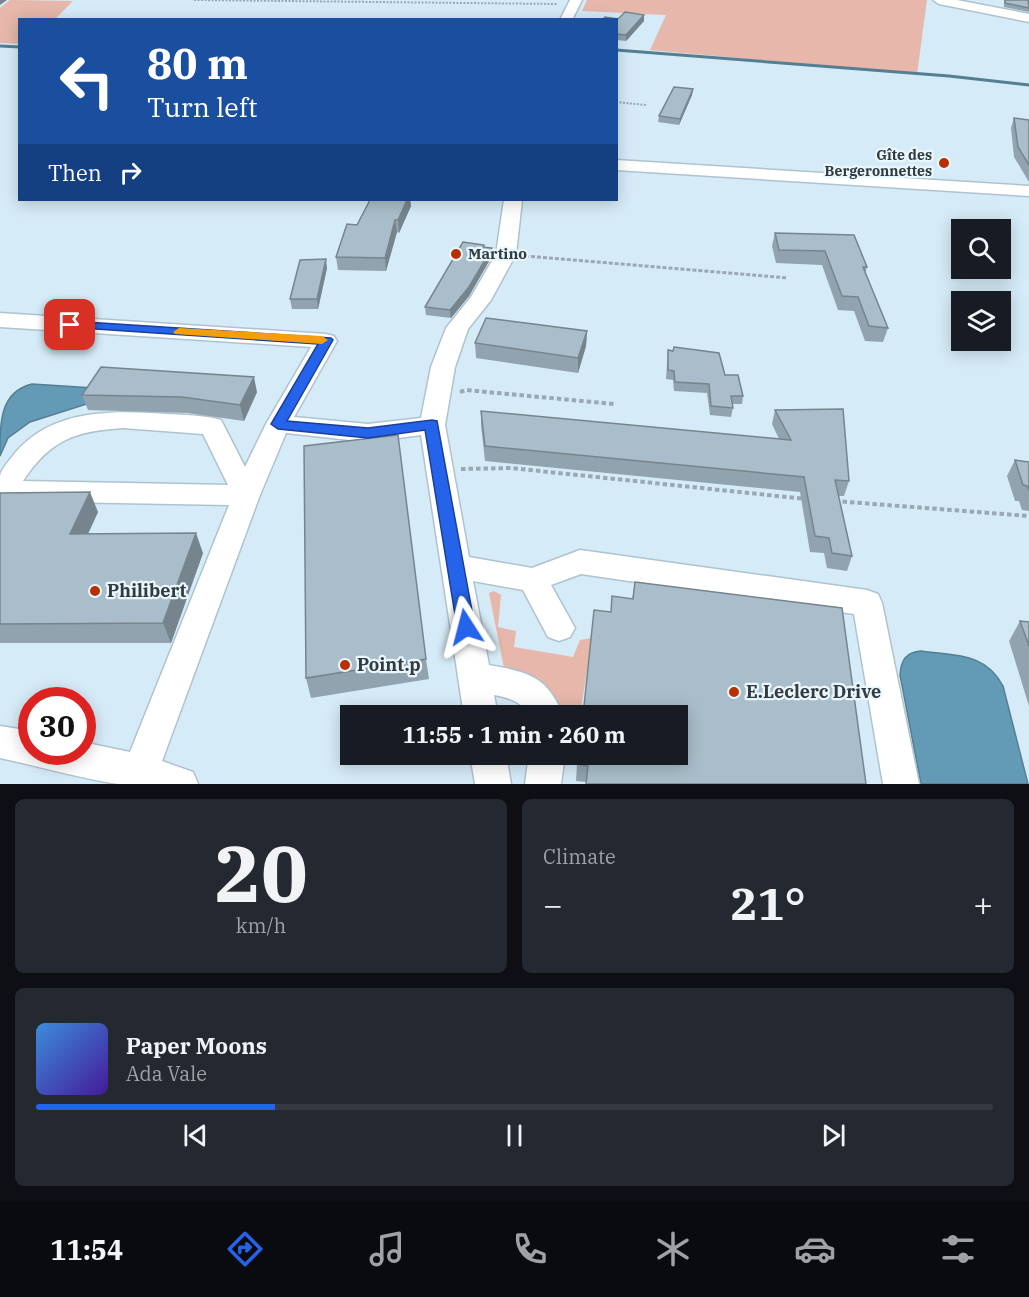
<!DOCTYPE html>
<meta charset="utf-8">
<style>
body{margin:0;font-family:"IBM Plex Serif",serif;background:#242831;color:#f1f3f6;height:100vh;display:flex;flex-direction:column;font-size:22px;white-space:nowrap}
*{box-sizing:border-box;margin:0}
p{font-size:20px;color:#9ea1a6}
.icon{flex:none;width:33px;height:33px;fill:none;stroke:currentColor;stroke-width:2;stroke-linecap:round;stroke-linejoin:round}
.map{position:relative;height:784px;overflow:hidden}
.details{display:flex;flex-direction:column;gap:15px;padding:15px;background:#0d0f14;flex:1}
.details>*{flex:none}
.banner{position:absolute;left:18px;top:18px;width:600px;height:183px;border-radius:0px;box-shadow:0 3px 15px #0003;background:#1a4fa0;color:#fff;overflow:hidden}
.tools{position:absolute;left:951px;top:219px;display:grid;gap:12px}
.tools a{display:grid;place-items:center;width:60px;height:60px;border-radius:0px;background:#171b24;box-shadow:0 3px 15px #0003;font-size:30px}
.speed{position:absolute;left:18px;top:687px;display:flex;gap:12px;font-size:30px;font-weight:700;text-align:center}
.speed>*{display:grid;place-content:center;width:78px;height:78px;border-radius:50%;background:#171b24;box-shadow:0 3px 15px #0003;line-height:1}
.speed .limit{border:9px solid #d22;background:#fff;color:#111}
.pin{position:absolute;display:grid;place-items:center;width:51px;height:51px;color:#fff;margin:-26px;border-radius:12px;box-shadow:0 3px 9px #0006}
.me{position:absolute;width:66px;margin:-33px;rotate:351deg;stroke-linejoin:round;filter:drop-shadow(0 0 4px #0008)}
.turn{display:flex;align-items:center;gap:21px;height:126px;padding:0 30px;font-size:27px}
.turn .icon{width:78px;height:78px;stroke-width:2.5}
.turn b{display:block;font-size:42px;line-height:51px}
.then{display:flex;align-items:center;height:57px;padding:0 30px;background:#0003;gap:12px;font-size:22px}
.big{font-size:45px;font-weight:700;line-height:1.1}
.details .widget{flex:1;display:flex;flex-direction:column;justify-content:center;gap:9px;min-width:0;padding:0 21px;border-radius:9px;background:#242831}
.details .dial{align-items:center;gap:0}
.dial b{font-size:78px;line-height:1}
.song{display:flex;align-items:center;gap:18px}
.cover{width:72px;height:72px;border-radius:9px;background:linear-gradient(135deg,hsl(210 70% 55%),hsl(260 70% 35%))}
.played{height:6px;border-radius:3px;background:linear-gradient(90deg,#2563eb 25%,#363941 25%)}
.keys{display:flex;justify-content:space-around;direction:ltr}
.heat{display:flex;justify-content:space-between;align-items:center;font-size:33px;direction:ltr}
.details .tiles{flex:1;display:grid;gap:15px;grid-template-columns:1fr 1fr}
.widget:last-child{grid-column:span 2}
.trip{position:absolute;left:340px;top:705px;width:348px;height:60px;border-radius:0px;background:#171b24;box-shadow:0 3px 15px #0003;font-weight:700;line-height:60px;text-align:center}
.tab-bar{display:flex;height:96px;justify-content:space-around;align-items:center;background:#090b0e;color:#9ea1a6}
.tab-bar .icon{width:42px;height:42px}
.tab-bar .on{color:#2563eb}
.tab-bar b{font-size:27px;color:#f1f3f6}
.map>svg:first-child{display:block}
.green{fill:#e6b7aa}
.water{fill:#639ab6;stroke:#557e93;stroke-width:1.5}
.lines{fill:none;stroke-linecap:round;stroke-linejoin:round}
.stream{stroke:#557e93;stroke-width:3}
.minor-casing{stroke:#aec3cf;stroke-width:3}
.path-far2{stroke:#99a9b3;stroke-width:2;stroke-dasharray:2 1.5;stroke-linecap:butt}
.path-far1{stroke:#99a9b3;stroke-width:3;stroke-dasharray:4 2;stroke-linecap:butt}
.path{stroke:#99a9b3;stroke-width:4;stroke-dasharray:4.5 3;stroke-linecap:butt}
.minor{fill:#fff;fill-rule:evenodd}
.wall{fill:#91a3ae}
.shaded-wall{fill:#76858d}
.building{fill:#a9beca;stroke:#76858d;stroke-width:1.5}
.route{fill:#2563eb;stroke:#184099;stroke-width:1.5}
.slow{fill:#f59e0b}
.poi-dot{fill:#b82f00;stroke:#e9f7fe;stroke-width:2}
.labels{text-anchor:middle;stroke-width:4.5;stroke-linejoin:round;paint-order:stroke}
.far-poi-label{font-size:14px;font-weight:bold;fill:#333b40;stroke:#e9f7fe;text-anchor:end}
.poi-label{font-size:15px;font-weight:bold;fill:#333b40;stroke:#e9f7fe;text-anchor:start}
.near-poi-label{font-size:18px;font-weight:bold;fill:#333b40;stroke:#e9f7fe;text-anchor:start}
</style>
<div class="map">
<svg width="1029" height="784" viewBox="0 0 1029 784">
<rect width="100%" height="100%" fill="#d5ebf7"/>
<g class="green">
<polygon points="10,0 73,1 55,19 20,20 19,44 0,43 0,8"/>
<polygon points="587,0 927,0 917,74 650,50 666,15 582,11"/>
<path d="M 494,591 L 501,595 L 498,627 L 516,631 L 514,647 L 573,657 L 580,640 L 592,638 L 580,715 L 562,715 C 551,687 531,680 504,668 L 489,593 Z"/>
</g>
<g class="water">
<path d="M 32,384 L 93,388 L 87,404 L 30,422 L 8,438 L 0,456 C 0,421 0,392 32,384 Z"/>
<path d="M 921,651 C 955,656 985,652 1003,686 L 1028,784 L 921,784 L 900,675 C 901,660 906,652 921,651 Z"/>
</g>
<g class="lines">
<g class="stream">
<polyline points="0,46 20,47"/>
<polyline points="616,50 949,76 1029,85"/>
</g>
<g class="minor-casing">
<g id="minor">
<polygon points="570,0 582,0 572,20 560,20"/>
<polygon points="933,0 957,0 1029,14 1029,22 939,4"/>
<polygon points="616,160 1029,186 1029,196 616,170"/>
<path d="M 504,200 L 522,200 L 516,254 L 491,300 L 468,329 L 455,367 L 445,425 L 469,557 L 532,568 L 580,550 L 867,590 L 878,594 L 882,603 L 919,784 L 883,784 L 854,614 L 581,574 L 551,585 L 575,628 L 570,637 L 559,641 L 548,637 L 523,590 L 473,581 L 489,665 C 528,672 548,676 563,716 L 529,716 C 522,701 509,698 494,695 L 498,716 L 464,716 L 421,435 L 368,442 L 286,433 L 260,495 L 162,761 L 193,772 L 198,784 C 172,784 144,784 118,784 C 78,778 39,766 0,758 L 0,726 L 32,731 L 32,752 L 82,752 L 82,742 L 130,752 L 229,505 L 4,501 L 0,500 C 0,492 0,484 0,476 C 1,469 10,460 15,453 C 52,409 112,410 166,414 C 184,415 203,415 221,420 L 245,467 L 266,424 L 311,347 L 0,327 L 0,313 L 326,334 L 334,336 L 337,341 L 294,417 L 368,424 L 421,418 L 431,367 L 446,328 L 471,297 L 496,254 ZM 123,428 L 203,434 L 228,485 L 23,481 C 50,440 75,431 123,428 Z"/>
<polygon points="470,754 506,754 511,784 475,784"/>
<polygon points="529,754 565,754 561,784 525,784"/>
</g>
</g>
<g class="path-far2">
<polyline points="194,0 557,4"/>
<polyline points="616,102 646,105"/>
</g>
<polyline class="path-far1" points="525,256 788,278"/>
<g class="path">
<polyline points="460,392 466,390 614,404"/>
<polyline points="461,469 511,468 806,499"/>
<polyline points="835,501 1029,516"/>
</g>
<use href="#minor" class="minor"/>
</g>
<g class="wall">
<polygon points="1004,0 1028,0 1029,4 1029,12 1004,7"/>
<polygon points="644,15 644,21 626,41 616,40 616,20"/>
<polygon points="693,89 692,95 679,125 658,122 659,116"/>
<polygon points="1014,118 1029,120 1029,182 1014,157 1011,128"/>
<polygon points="370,200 410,200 411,206 399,233 397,232 386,271 338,270 336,257 357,225"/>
<polygon points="775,233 867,267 865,274 888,328 883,342 865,341 854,311 838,310 822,265 776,263 772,246"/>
<polygon points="484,245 484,247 492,256 469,296 451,318 426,315 425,307"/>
<polygon points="327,268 318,309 292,309 290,299"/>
<polygon points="587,331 586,346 578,373 476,358 475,343"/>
<polygon points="668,350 725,375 743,396 742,404 732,404 733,408 731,417 710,415 707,393 674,391 673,380 666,379"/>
<polygon points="257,392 244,421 187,413 88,410 82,395"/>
<polygon points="775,410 849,481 844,496 838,496 852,556 847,571 827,568 824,553 810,552 800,492 485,461 481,425 481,411 779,439 772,424"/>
<polygon points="1015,460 1029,462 1029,511 1022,510 1019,501 1015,501 1007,476"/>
<polygon points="0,493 98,512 88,534 203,553 171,643 0,643"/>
<polygon points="635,582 842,608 586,782 576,781 577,764 611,612 632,599"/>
<polygon points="1020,621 1029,622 1029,706 1009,641"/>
<polygon points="426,659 429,679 311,698 306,678"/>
</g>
<g class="shaded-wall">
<polygon points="0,0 7,0 0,5"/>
<polygon points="644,15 644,21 626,41 626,35"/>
<polygon points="693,89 692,95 679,125 680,119"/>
<polygon points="407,200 410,200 411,206 399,233 398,220"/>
<polygon points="395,220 397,232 386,271 385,258"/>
<polygon points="492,248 492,256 469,296 451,318 450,310"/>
<polygon points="326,259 327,268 318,309 317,299"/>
<polygon points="587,331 586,346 578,373 578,358"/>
<polygon points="254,377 257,392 244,421 240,405"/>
<polygon points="90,492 98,512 79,553 70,534"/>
<polygon points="196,533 203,553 171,643 163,623"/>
</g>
<g class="building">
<polygon points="1005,0 1028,0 1029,8 1005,3"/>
<polygon points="625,12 644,15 626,35 616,34 616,20 602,20 605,17 618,19"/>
<polygon points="674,87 693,89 680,119 659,116"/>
<polygon points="1014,118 1029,120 1029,165 1018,147"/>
<polygon points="370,200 407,200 398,220 395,220 385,258 336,257 347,224 357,225"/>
<polygon points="775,233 854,235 867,267 863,267 888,328 869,326 858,297 842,296 825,251 779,250"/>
<polygon points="463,242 484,245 483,247 492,248 469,287 450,310 425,307"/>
<polygon points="326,259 317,299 290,299 300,260"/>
<polygon points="486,318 587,331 578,358 475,343"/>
<polygon points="674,347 719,353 725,375 738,375 743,396 731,396 733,408 711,406 709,384 675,382 674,371 668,370 668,350 673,351"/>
<polygon points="101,367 254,377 240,405 182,397 82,395"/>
<polygon points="843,409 849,481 835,480 852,556 832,553 829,538 815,536 804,477 485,446 481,411 791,440 775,410"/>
<polygon points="398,435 426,659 306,678 304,446"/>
<polygon points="1015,460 1029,462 1029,490 1027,486 1023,485"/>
<polygon points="90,492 70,534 196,533 163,623 0,624 0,493"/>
<polygon points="635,582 842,608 866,784 586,784 588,766 577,764 578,754 678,754 678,716 583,716 594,610 611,612 612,596 633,599"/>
<polygon points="1020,621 1029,622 1029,646"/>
</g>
<polygon class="route" points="70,321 331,338 333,340 287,421 368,428 432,420 437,421 475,627 472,632 466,634 460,632 457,627 425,430 368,438 278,429 271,424 318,344 66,327 64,325 66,322"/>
<polygon class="slow" points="179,328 322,336 328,340 322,344 175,334 173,332"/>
<g class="poi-dot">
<circle cx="944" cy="163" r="6"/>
<circle cx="456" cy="254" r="6"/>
<circle cx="95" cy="591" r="6"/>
<circle cx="345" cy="665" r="6"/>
<circle cx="734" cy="692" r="6"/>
</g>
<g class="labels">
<g class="far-poi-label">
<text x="932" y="160">Gîte des<tspan x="932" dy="16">Bergeronnettes</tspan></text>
</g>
<g class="poi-label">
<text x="468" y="259">Martino</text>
</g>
<g class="near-poi-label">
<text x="107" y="597">Philibert</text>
<text x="357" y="671">Point.p</text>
<text x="746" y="698">E.Leclerc Drive</text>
</g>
</g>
</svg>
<div class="tools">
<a><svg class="icon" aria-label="search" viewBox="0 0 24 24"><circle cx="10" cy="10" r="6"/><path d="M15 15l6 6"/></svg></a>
<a><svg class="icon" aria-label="layers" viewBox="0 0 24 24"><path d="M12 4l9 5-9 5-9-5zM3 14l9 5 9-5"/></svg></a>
</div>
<div class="speed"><div class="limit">30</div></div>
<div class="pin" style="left:70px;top:325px;background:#d93025"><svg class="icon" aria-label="arrive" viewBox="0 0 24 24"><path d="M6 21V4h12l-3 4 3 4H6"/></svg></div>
<svg class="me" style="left:466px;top:627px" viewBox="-20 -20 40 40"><path d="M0-17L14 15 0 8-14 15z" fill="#2563eb" stroke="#fff" stroke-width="4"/></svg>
<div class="trip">11:55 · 1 min · 260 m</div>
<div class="banner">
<div class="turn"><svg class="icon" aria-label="left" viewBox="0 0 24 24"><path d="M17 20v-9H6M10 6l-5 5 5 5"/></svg><div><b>80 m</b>Turn left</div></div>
<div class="then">Then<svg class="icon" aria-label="right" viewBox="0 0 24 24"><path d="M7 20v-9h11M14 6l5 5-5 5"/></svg></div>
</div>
</div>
<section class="details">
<div class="tiles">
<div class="widget dial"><b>20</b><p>km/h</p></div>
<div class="widget"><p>Climate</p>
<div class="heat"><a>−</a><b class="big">21°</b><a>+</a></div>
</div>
<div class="widget">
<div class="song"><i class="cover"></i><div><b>Paper Moons</b><p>Ada Vale</p></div></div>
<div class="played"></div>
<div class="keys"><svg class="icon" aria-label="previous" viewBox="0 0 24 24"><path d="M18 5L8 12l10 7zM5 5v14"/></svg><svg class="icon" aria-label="pause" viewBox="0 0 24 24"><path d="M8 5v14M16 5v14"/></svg><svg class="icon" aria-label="next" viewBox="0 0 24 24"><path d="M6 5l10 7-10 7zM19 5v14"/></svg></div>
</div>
</div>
</section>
<nav class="tab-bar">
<b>11:54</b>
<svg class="icon on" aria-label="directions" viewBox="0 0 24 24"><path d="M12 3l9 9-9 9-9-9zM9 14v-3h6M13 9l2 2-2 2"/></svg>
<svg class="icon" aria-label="music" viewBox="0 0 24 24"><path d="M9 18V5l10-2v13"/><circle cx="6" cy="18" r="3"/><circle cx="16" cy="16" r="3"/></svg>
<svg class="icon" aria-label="phone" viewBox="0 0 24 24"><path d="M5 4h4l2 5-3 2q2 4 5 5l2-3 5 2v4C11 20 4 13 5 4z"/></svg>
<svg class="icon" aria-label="climate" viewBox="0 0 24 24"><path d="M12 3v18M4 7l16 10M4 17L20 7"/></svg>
<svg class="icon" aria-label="car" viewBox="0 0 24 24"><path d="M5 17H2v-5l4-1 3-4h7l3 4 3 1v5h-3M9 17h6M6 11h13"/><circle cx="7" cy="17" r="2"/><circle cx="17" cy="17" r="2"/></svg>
<svg class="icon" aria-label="filters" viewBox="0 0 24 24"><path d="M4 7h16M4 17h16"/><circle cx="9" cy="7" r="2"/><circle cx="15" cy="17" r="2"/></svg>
</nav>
